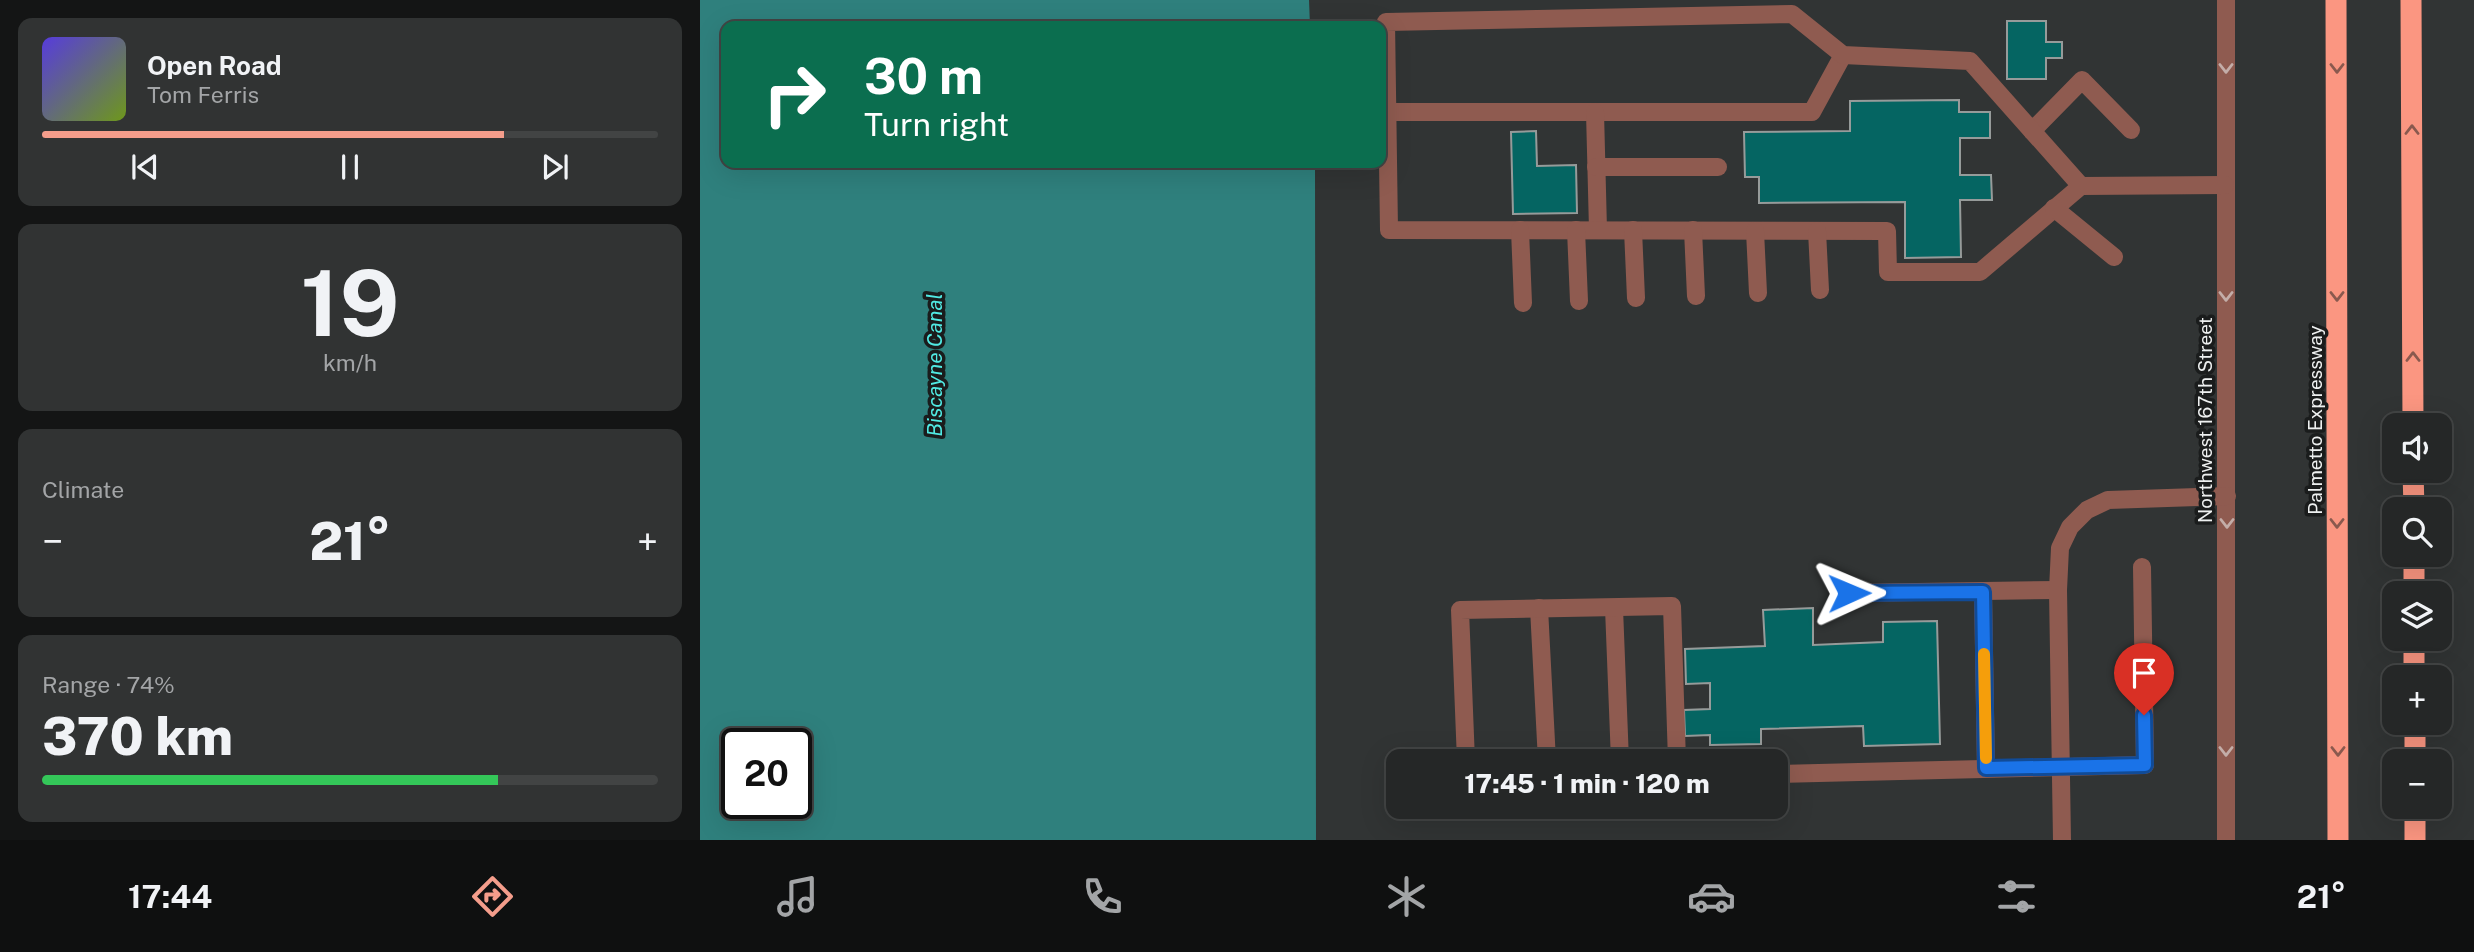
<!DOCTYPE html>
<meta charset="utf-8">
<style>
body{margin:0;font-family:"Public Sans",sans-serif;background:#313333;color:#f1f3f6;height:100vh;display:flex;flex-direction:column;font-size:26px;white-space:nowrap}
*{box-sizing:border-box;margin:0}
p{font-size:23px;color:#a3a5a7}
.icon{flex:none;width:38px;height:38px;fill:none;stroke:currentColor;stroke-width:2;stroke-linecap:round;stroke-linejoin:round}
.map{position:relative;flex:1;overflow:hidden}
.sheet{display:flex;flex-direction:column;gap:18px;padding:18px;background:#141515;width:700px}
.sheet>*{flex:none}
.hud{position:absolute;left:21px;top:21px;width:665px;height:147px;border-radius:14px;box-shadow:0 7px 28px #0002,0 0 0 2px #424444;background:#0b6e4f;color:#fff;overflow:hidden}
.buttons{position:absolute;left:1682px;top:413px;display:grid;gap:14px}
.buttons a{display:grid;place-items:center;width:70px;height:70px;border-radius:14px;background:#252727;box-shadow:0 7px 28px #0002,0 0 0 2px #424444;font-size:35px}
.speed{position:absolute;left:21px;top:728px;display:flex;gap:14px;font-size:35px;font-weight:700;text-align:center}
.speed>*{display:grid;place-content:center;width:91px;height:91px;border-radius:50%;background:#252727;box-shadow:0 7px 28px #0002,0 0 0 2px #424444;line-height:1}
.speed .limit{border:4px solid #111;border-radius:10px;background:#fff;color:#111}
.pin{position:absolute;display:grid;place-items:center;width:60px;height:60px;color:#fff;margin:-72px -30px;border-radius:50% 50% 50% 0;rotate:-45deg;box-shadow:0 0 7px #0007}
.pin .icon{rotate:45deg}
.me{position:absolute;width:77px;margin:-38px;rotate:89deg;stroke-linejoin:round;filter:drop-shadow(0 0 5px #0008)}
.turn{display:flex;align-items:center;gap:24px;height:147px;padding:0 28px;font-size:32px}
.turn .icon{width:91px;height:91px;stroke-width:2.5}
.turn b{display:block;font-size:49px;line-height:60px}
.big{font-size:52px;font-weight:800;line-height:1.1}
.sheet .tile{flex:1;display:flex;flex-direction:column;justify-content:center;gap:10px;min-width:0;padding:0 24px;border-radius:14px;background:#313333}
.sheet .dial{align-items:center;gap:0}
.dial b{font-size:91px;line-height:1}
.song{display:flex;align-items:center;gap:21px}
.cover{width:84px;height:84px;border-radius:10px;background:linear-gradient(135deg,hsl(250 70% 55%),hsl(80 70% 35%))}
.played{height:7px;border-radius:4px;background:linear-gradient(90deg,#f49d8b 75%,#424444 75%)}
.keys{display:flex;justify-content:space-around;direction:ltr}
.heat{display:flex;justify-content:space-between;align-items:center;font-size:38px;direction:ltr}
.charge{height:10px;border-radius:5px;background:linear-gradient(90deg,#34c759 74%,#424444 0)}
.trip{position:absolute;left:686px;top:749px;width:402px;height:70px;border-radius:14px;background:#252727;box-shadow:0 7px 28px #0002,0 0 0 2px #424444;font-weight:800;line-height:70px;text-align:center}
.tabs{display:flex;height:112px;justify-content:space-around;align-items:center;background:#0f1010;color:#a3a5a7}
.tabs .icon{width:49px;height:49px}
.tabs .selected{color:#f49d8b}
.tabs b{font-size:32px;color:#f1f3f6}
main{display:flex;flex:1;min-height:0}
.map>svg:first-child{display:block}
.water{fill:#2f807d;fill-rule:evenodd}
.building{fill:#056562;stroke:#969b9a;stroke-width:2}
.lines{fill:none;stroke-linecap:round;stroke-linejoin:round}
.minor{stroke:#8f5b50;stroke-width:18}
.highway{stroke:#fb9681;stroke-width:21}
.oneway{stroke:#c3ada8}
.oneway2{stroke:#8a594e}
.route-casing{stroke:#114b97;stroke-width:18}
.route{stroke:#1a73e8;stroke-width:12}
.slow{stroke:#f59e0b;stroke-width:12}
.labels{text-anchor:middle;stroke-width:7;stroke-linejoin:round;paint-order:stroke}
.street-label{font-size:19px;fill:#eef0f0;stroke:#1a1c1c}
.water-label{font-size:21px;font-style:italic;fill:#51eae3;stroke:#1a1c1c}
</style>
<main>
<section class="sheet">
<div class="tile">
<div class="song"><i class="cover"></i><div><b>Open Road</b><p>Tom Ferris</p></div></div>
<div class="played"></div>
<div class="keys"><svg class="icon" aria-label="previous" viewBox="0 0 24 24"><path d="M18 5L8 12l10 7zM5 5v14"/></svg><svg class="icon" aria-label="pause" viewBox="0 0 24 24"><path d="M8 5v14M16 5v14"/></svg><svg class="icon" aria-label="next" viewBox="0 0 24 24"><path d="M6 5l10 7-10 7zM19 5v14"/></svg></div>
</div>
<div class="tile dial"><b>19</b><p>km/h</p></div>
<div class="tile"><p>Climate</p>
<div class="heat"><a>−</a><b class="big">21°</b><a>+</a></div>
</div>
<div class="tile"><p>Range · 74%</p><b class="big">370 km</b><div class="charge"></div></div>
</section>
<div class="map">
<svg width="1774" height="840" viewBox="0 0 1774 840">
<rect width="100%" height="100%" fill="#313434"/>
<path class="water" d="M 0,0 L 609,0 L 610,26 L 26,26 L 26,163 L 615,163 L 616,840 L 0,840 ZM 37,744 L 96,744 L 96,803 L 37,803 Z"/>
<g class="building">
<polygon points="1307,21 1346,21 1346,42 1362,42 1362,58 1346,58 1346,79 1307,79"/>
<polygon points="1259,100 1259,112 1290,112 1290,138 1260,138 1260,175 1291,175 1292,200 1260,200 1261,257 1205,258 1205,202 1059,203 1059,177 1045,177 1044,132 1150,131 1150,101"/>
<polygon points="836,131 837,166 876,165 877,213 813,214 811,132"/>
<polygon points="1113,608 1113,645 1183,642 1183,622 1237,621 1240,744 1164,746 1163,726 1061,729 1061,744 1010,745 1010,735 985,736 984,710 1010,709 1010,683 986,684 985,649 1065,646 1063,610"/>
</g>
<g class="lines">
<g class="minor">
<polyline points="1526,0 1526,840"/>
<polyline points="687,112 1112,112 1143,55"/>
<polyline points="895,112 898,230"/>
<polyline points="1332,131 1382,80 1431,130"/>
<polyline points="896,167 1018,167"/>
<polyline points="1381,186 1270,61 1143,55 1092,14 686,22 689,230 1187,231 1188,272 1280,272 1381,186 1525,185"/>
<polyline points="1354,208 1414,257"/>
<polyline points="820,230 823,303"/>
<polyline points="876,230 879,301"/>
<polyline points="933,230 936,298"/>
<polyline points="993,230 996,296"/>
<polyline points="1055,231 1058,293"/>
<polyline points="1117,231 1120,290"/>
<polyline points="1283,591 1286,768"/>
<polyline points="1149,593 1358,590"/>
<polyline points="839,608 847,761"/>
<polyline points="914,608 920,761"/>
<polyline points="766,761 760,610 972,606 977,761"/>
<polyline points="1076,774 1445,765 1442,567"/>
<polyline points="1362,840 1358,590 1360,548 1370,527 1387,510 1408,500 1527,496"/>
</g>
<g class="highway">
<polyline points="1636,0 1638,840"/>
<polyline points="1711,0 1713,425"/>
<polyline points="1713,471 1714,509"/>
<polyline points="1714,555 1714,593"/>
<polyline points="1714,639 1714,677"/>
<polyline points="1715,723 1715,761"/>
<polyline points="1715,807 1715,840"/>
</g>
</g>
<defs><path id="oneway-chevron" d="M-2-3.5L2.5 0L-2 3.5" fill="none" stroke-width="1.6" stroke-linecap="round" stroke-linejoin="round" transform="scale(1.75)"/></defs>
<g class="oneway">
<use href="#oneway-chevron" transform="translate(1526 68) rotate(90)"/>
<use href="#oneway-chevron" transform="translate(1526 296) rotate(90)"/>
<use href="#oneway-chevron" transform="translate(1527 523) rotate(90)"/>
<use href="#oneway-chevron" transform="translate(1526 751) rotate(90)"/>
</g>
<g class="oneway2">
<use href="#oneway-chevron" transform="translate(1637 68) rotate(90)"/>
<use href="#oneway-chevron" transform="translate(1712 130) rotate(-90)"/>
<use href="#oneway-chevron" transform="translate(1637 296) rotate(90)"/>
<use href="#oneway-chevron" transform="translate(1713 357) rotate(-90)"/>
<use href="#oneway-chevron" transform="translate(1637 523) rotate(90)"/>
<use href="#oneway-chevron" transform="translate(1638 751) rotate(90)"/>
</g>
<g class="lines">
<g class="route-casing">
<polyline id="route" points="1149,593 1283,592 1286,768 1445,765 1444,715"/>
</g>
<use href="#route" class="route"/>
<polyline class="slow" points="1284,654 1286,758"/>
</g>
<g class="labels">
<g class="street-label">
<text transform="translate(1505 420) rotate(-90)" y="7">Northwest 167th Street</text>
<text transform="translate(1615 420) rotate(-90)" y="7">Palmetto Expressway</text>
</g>
<g class="water-label">
<text transform="translate(235 365) rotate(-90)" y="7">Biscayne Canal</text>
</g>
</g>
</svg>
<div class="buttons">
<a><svg class="icon" aria-label="sound" viewBox="0 0 24 24"><path d="M4 9h4l5-4v14l-5-4H4zM17 9q2 3 0 6"/></svg></a>
<a><svg class="icon" aria-label="search" viewBox="0 0 24 24"><circle cx="10" cy="10" r="6"/><path d="M15 15l6 6"/></svg></a>
<a><svg class="icon" aria-label="layers" viewBox="0 0 24 24"><path d="M12 4l9 5-9 5-9-5zM3 14l9 5 9-5"/></svg></a>
<a>+</a>
<a>−</a>
</div>
<div class="speed"><div class="limit">20</div></div>
<div class="pin" style="left:1444px;top:715px;background:#d93025"><svg class="icon" aria-label="arrive" viewBox="0 0 24 24"><path d="M6 21V4h12l-3 4 3 4H6"/></svg></div>
<svg class="me" style="left:1149px;top:593px" viewBox="-20 -20 40 40"><path d="M0-17L14 15 0 8-14 15z" fill="#1a73e8" stroke="#fff" stroke-width="4"/></svg>
<div class="trip">17:45 · 1 min · 120 m</div>
<div class="hud">
<div class="turn"><svg class="icon" aria-label="right" viewBox="0 0 24 24"><path d="M7 20v-9h11M14 6l5 5-5 5"/></svg><div><b>30 m</b>Turn right</div></div>
</div>
</div>
</main>
<nav class="tabs">
<b>17:44</b>
<svg class="icon selected" aria-label="directions" viewBox="0 0 24 24"><path d="M12 3l9 9-9 9-9-9zM9 14v-3h6M13 9l2 2-2 2"/></svg>
<svg class="icon" aria-label="music" viewBox="0 0 24 24"><path d="M9 18V5l10-2v13"/><circle cx="6" cy="18" r="3"/><circle cx="16" cy="16" r="3"/></svg>
<svg class="icon" aria-label="phone" viewBox="0 0 24 24"><path d="M5 4h4l2 5-3 2q2 4 5 5l2-3 5 2v4C11 20 4 13 5 4z"/></svg>
<svg class="icon" aria-label="climate" viewBox="0 0 24 24"><path d="M12 3v18M4 7l16 10M4 17L20 7"/></svg>
<svg class="icon" aria-label="car" viewBox="0 0 24 24"><path d="M5 17H2v-5l4-1 3-4h7l3 4 3 1v5h-3M9 17h6M6 11h13"/><circle cx="7" cy="17" r="2"/><circle cx="17" cy="17" r="2"/></svg>
<svg class="icon" aria-label="filters" viewBox="0 0 24 24"><path d="M4 7h16M4 17h16"/><circle cx="9" cy="7" r="2"/><circle cx="15" cy="17" r="2"/></svg>
<b>21°</b>
</nav>
